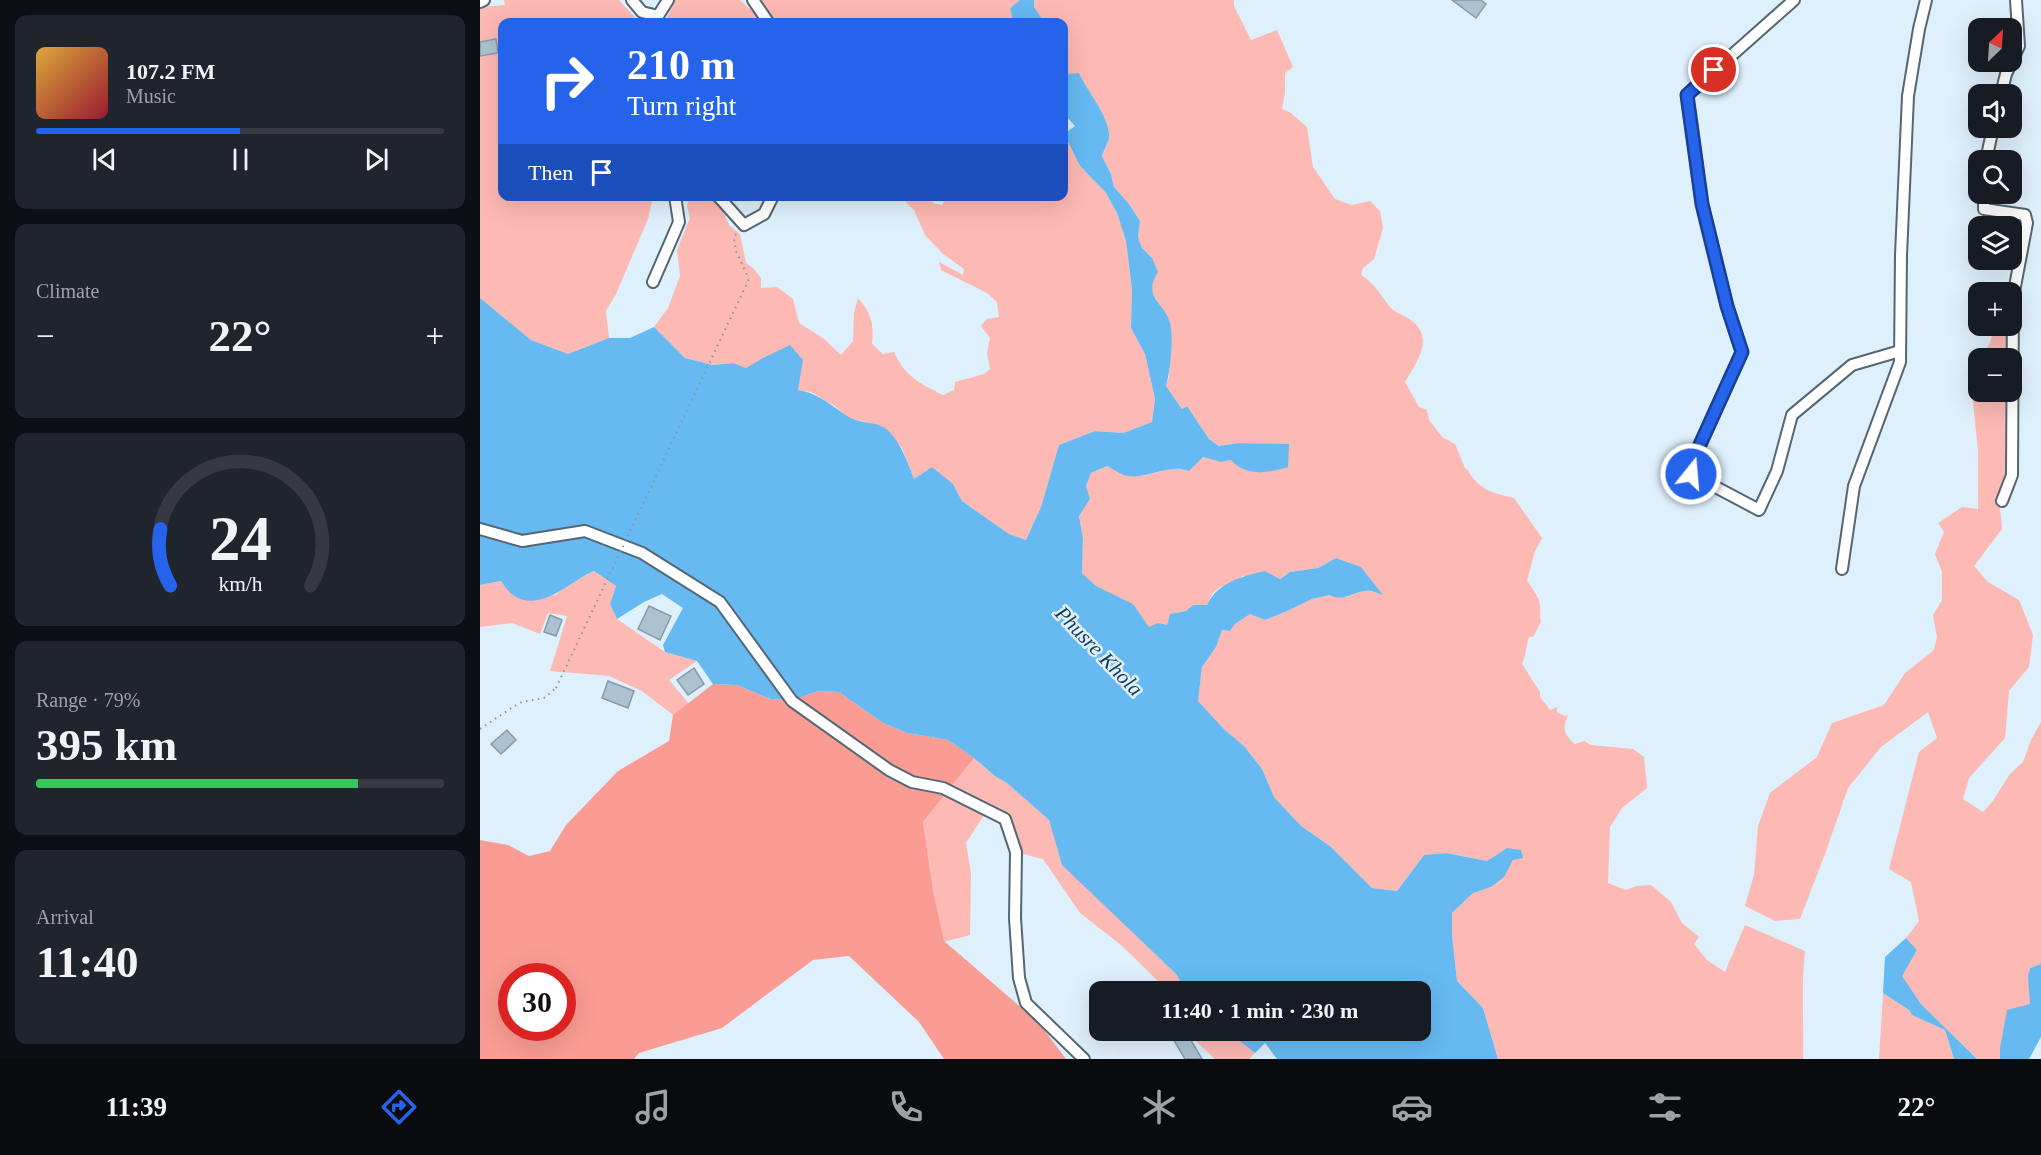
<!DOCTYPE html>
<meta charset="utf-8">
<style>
body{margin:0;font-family:"Times New Roman",serif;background:#20242c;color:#f1f3f6;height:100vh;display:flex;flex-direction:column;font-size:22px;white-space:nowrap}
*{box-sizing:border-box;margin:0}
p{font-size:20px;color:#9ea1a6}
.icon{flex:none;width:33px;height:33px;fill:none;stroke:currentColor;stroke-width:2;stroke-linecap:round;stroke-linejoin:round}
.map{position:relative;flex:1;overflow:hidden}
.sheet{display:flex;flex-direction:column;gap:15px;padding:15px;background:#0d0f14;width:480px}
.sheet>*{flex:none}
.top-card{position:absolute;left:18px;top:18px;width:570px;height:183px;border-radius:12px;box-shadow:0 6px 24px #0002;background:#2563eb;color:#fff;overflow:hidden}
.needle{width:39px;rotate:25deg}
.fabs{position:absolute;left:1488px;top:18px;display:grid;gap:12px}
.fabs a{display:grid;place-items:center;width:54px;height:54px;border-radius:12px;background:#171b24;box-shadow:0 6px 24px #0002;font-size:30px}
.speed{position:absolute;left:18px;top:963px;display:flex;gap:12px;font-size:30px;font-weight:700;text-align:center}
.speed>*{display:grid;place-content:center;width:78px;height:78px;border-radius:50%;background:#171b24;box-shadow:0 6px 24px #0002;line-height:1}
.speed .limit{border:9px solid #d22;background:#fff;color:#111}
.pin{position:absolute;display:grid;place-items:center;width:51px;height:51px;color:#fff;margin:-26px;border:3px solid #fff;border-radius:50%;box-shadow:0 2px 6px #0007}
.me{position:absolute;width:66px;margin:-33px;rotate:17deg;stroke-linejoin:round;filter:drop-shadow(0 0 4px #0008)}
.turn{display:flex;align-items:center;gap:21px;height:126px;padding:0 30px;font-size:27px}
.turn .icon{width:78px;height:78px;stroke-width:2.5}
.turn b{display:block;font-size:42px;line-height:51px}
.then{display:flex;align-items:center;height:57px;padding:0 30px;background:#0003;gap:12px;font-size:22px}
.big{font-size:45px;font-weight:600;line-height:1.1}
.sheet .widget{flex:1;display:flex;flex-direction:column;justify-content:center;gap:9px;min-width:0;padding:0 21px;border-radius:12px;background:#20242c}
.sheet .dial{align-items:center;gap:0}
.dial svg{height:156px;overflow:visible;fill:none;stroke:#363941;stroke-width:7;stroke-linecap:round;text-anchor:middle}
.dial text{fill:#f1f3f6;stroke:none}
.song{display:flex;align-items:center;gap:18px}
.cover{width:72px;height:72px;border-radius:9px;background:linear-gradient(135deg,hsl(40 70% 55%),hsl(350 70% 35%))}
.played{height:6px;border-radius:3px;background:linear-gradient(90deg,#2563eb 50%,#363941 50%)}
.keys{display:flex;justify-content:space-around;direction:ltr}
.heat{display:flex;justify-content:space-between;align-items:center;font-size:33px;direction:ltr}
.charge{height:9px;border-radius:4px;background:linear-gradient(90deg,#34c759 79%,#363941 0)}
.trip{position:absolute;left:609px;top:981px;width:342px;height:60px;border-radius:12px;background:#171b24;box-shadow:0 6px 24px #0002;font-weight:600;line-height:60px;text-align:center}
.menu{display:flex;height:96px;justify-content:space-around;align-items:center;background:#090b0e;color:#9ea1a6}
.menu .icon{width:42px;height:42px}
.menu .active{color:#2563eb}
.menu b{font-size:27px;color:#f1f3f6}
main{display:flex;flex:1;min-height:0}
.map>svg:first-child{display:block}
.green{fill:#fdb9b3}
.forest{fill:#fa9c94;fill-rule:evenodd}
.water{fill:#66baf1}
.building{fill:#adc2d1;stroke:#879baa;stroke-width:1.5}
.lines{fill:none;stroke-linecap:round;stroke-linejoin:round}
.street-casing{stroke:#546774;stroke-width:14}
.path{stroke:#8997a0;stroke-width:2;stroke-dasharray:1.5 4.5;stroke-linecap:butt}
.street{stroke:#fff;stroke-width:10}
.path-bridge{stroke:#8997a0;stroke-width:2;stroke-dasharray:1.5 4.5;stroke-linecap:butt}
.route-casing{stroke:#184099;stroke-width:15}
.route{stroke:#2563eb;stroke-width:10}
.labels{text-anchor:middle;stroke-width:5;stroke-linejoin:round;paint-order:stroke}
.water-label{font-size:21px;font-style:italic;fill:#173b52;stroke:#def0fc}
</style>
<main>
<section class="sheet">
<div class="widget">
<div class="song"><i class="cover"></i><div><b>107.2 FM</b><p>Music</p></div></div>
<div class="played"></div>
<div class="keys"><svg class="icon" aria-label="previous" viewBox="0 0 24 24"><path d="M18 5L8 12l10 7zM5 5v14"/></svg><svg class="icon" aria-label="pause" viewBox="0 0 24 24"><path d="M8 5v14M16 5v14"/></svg><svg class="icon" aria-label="next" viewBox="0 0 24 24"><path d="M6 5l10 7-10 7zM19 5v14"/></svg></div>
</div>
<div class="widget"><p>Climate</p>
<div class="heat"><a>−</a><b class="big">22°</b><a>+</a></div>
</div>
<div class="widget dial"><svg viewBox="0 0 100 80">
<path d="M14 69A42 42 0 1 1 86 69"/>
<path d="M14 69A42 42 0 0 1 9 40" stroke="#2563eb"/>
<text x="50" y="56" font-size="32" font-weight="700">24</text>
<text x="50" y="72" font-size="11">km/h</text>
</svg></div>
<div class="widget"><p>Range · 79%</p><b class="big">395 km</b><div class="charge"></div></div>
<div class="widget"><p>Arrival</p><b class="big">11:40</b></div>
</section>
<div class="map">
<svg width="1561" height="1059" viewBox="0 0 1561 1059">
<rect width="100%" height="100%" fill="#def0fc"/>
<g class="green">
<polygon points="24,0 139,0 159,22 22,22 22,196 173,197 168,219 136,294 126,311 129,338 88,354 51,340 0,298 0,7 25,5"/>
<polygon points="194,0 260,0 273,12 280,22 183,22 188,16"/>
<polygon points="280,0 540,0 540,1 530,8 533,22 293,22"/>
<path d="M 554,0 L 754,0 L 754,6 L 771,40 L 797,30 L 813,67 L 805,73 L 805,93 L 802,109 L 811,113 L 827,127 L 833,167 L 855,199 L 872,205 L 890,201 L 900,211 L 903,228 L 894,259 L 883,268 L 881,275 C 896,284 901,297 912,309 C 918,314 926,316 932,321 C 955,339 936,363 925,382 L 939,407 L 947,410 L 949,420 L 962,437 L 975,444 L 985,468 L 988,470 C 998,490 1013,493 1034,498 L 1062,538 L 1055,551 L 1047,581 C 1052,588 1059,597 1060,605 C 1061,611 1059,616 1061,622 L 1053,637 L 1049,637 C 1046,646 1046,655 1042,664 L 1060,692 L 1060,697 L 1070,710 L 1077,707 L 1077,712 L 1085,716 L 1088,715 C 1082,728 1084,735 1095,744 L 1104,741 L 1111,745 L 1153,749 L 1164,757 L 1167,788 L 1142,808 L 1130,827 L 1128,883 L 1146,890 L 1156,886 L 1171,885 L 1191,902 L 1202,923 L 1219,937 L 1214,944 L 1227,960 L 1245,972 L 1265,925 L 1325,951 C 1321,987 1324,1023 1323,1059 L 1018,1059 L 1003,1008 L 977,981 L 972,935 L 972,913 L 993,893 L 1011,887 L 1033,860 L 1027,848 L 1007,861 L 968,853 L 944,855 L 917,891 L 892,888 L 850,846 L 821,826 L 794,797 L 782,769 L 764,746 L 744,729 L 718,701 L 722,667 L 736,647 L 742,630 L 750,631 L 755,624 L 770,614 L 785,620 L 805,612 L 832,599 L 851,595 L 866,597 L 886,590 L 902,594 L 881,567 L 856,558 L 838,568 L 810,572 L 800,579 L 763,576 L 750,584 L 740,587 L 732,594 L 727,605 L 713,605 L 706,611 L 690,614 L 687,625 L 669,627 L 652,604 L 616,586 L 602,573 L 603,538 L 599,515 L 610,499 L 606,486 L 611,473 L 627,466 L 647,476 L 664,476 L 689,469 L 704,469 L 723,457 L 741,462 L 751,460 L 808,466 L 808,445 L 758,443 L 740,446 L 729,439 L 707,406 L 702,409 L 686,386 L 689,377 L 690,322 L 672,292 L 672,258 L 662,248 L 658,237 L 660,221 L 649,204 L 634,187 L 631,174 L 622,156 C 624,150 628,143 629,138 C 631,118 607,91 599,73 L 584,74 L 584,22 L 564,22 L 554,7 Z"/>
<path d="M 584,134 L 600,166 L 626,193 L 637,213 L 646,241 L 652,289 L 651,328 L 665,354 L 675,399 L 672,422 L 643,433 L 615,431 L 579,445 L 561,507 L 546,540 L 529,534 L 482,501 L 473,484 L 434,479 L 422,448 L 402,426 L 369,418 L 355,406 L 331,392 L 318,390 L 283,358 L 266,369 L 253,363 L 233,365 L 205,358 L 174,327 L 188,308 L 200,276 L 197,250 L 210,218 L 207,206 L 209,197 L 233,197 L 243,211 L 249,225 L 260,234 L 266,263 L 273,268 L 281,278 L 281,288 L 297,287 L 313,299 L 319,323 L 343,338 L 361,355 L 373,341 L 374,313 L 378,298 C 391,313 394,323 392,344 L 403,354 L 414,352 C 424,376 441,384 463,395 L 474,390 L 475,382 L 504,374 L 510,369 L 507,353 L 510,338 L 501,326 L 507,319 L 519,317 L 517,302 L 507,293 L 461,270 L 459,262 L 483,275 L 484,269 L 463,254 L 445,235 L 434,210 L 421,197 L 451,197 L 453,203 L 462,205 L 467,197 L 584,196 Z"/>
<polygon points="1515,326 1530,326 1530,358 1502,358 1510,342"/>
<path d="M 1498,367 L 1498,392 L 1530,392 L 1529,473 L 1519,496 L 1522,529 L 1494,566 L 1508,582 L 1539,600 L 1553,635 L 1549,667 L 1529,691 L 1525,738 L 1489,778 L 1483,799 L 1503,812 L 1512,802 L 1530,774 L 1543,762 L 1551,740 L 1561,722 L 1561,964 L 1550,968 C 1547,979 1553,996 1549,1006 C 1540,1025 1520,1037 1520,1059 L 1497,1059 L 1441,1004 L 1421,975 L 1437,950 L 1426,938 L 1439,921 L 1431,882 L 1409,869 L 1439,752 L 1457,738 L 1448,712 L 1401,747 L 1368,788 L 1345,854 L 1320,919 L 1295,921 L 1265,906 L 1274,875 L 1278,826 L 1290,793 L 1337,757 L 1352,723 L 1404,705 L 1425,673 L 1454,650 L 1457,637 L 1453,615 L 1462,600 L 1462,572 L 1455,554 L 1464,532 L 1458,523 L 1482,507 L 1498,509 L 1498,451 L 1492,393 Z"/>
<polygon points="114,571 136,586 130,604 137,619 185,652 217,661 189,680 209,704 193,715 162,691 129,676 70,671 87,616 68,613 60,634 32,623 0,627 0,585 21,581 33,595 76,595 83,588"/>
<polygon points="494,758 516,777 527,783 569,820 583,865 696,974 706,991 681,991 677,980 641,945 600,913 563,859 543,854 538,839 523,825 520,814 511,804 486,843 491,874 490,935 464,942 453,890 443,822"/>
<polygon points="1403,993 1429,1010 1432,1015 1465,1030 1474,1059 1399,1059"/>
<polygon points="705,1031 747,1031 775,1053 769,1059 735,1059"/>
</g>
<path class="forest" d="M 233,684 L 257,685 L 290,699 L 313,700 L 338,691 L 359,692 L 403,723 L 427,733 L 468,740 L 494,758 L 443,822 L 453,890 L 464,941 L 559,1023 L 586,1059 L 464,1059 L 439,1022 L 369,956 L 333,960 L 242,1028 L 159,1053 L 154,1059 L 0,1059 L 0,840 L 28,845 L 49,856 L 70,851 L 86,825 L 138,771 L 189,741 L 193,715 ZM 32,976 L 82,976 L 82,1028 L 32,1028 Z"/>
<g class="water">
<polygon points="540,0 554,0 554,7 564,22 533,22 530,8"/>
<path d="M 599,73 C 607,91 631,118 629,138 C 628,143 624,150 622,156 L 631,174 L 634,187 L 649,204 L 660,221 L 658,237 L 662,248 L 672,258 L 678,272 C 662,298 684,301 690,323 C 694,336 690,374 686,386 L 702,409 L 707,406 L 729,439 L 739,446 L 758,443 L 809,444 L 808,467 C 789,473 766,477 751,460 L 741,462 L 723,457 L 709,471 C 689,463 669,479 648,476 C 641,475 633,469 627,466 L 611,473 L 606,486 L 610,499 L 599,516 L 603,538 L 602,573 L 616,586 L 653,604 L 669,627 L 678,623 L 687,625 L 690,614 L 706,611 L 713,605 L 727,605 C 737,583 762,576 785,571 L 800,579 L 810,572 L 838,568 L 856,558 L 881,567 L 903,595 C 897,593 890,589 884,591 C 872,593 862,602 850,595 L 832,599 L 805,612 L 785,620 L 770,614 L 755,624 L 750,631 L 742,630 L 736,647 L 722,667 L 718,701 L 744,729 L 764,746 L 782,769 L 794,797 L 821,826 L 850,846 L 892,888 L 917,891 L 944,855 L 967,853 L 1007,861 L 1027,848 L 1041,850 L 1043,858 L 1033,860 L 1024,877 L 1011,887 L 993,893 L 972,913 L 972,935 L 977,981 L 1003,1008 L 1018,1059 L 797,1059 L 785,1043 L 775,1053 L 747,1031 L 940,1030 L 940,992 L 706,991 L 696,974 L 582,865 L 569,820 L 527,783 L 516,777 L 494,758 L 468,740 L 427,733 L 403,723 L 359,692 L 338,691 L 313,700 L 290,699 L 257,685 L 233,684 L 217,661 L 185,652 L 183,645 L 203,608 L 182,594 L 164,602 L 137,619 L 130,604 L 136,586 L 114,571 C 90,581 60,614 33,595 C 28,592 24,585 21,581 L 0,585 L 0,298 L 51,340 L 88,354 L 129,338 L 150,338 L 174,327 L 205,358 L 233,365 L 253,363 L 266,368 L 283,358 L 310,345 L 323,360 L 318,390 C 338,393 351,405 367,416 C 376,422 389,422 399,425 C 417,431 428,463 434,479 L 452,467 L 473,484 L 482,501 L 529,534 L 546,540 L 561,507 L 579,445 L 615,431 L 643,433 L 672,422 L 675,399 L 665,354 L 651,328 L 652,289 L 646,241 L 637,213 L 626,193 L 600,166 L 584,134 L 595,126 L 584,114 L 584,74 Z"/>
<polygon points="1426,938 1437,950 1422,976 1441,1004 1497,1059 1474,1059 1465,1030 1432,1015 1429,1010 1403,993 1405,957"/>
<polygon points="1561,964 1561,1037 1549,1059 1520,1059 1520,1048 1527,1010 1550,1004 1548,976 1550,968"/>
</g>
<g class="building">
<polygon points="972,0 1001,0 1006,4 996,18"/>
<polygon points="16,39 18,53 0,56 0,42"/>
<polygon points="169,606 191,616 180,640 158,629"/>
<polygon points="70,615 82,620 76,636 64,632"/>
<polygon points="214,668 224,684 208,695 197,680"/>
<polygon points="128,681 154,691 148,708 122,698"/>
<polygon points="27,730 36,740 21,754 11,744"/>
<polygon points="703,1030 705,1030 722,1059 705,1059 692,1037"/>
</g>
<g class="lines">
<g class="street-casing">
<g id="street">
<polyline points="152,0 162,12 178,16 188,0"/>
<polyline points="273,0 288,22"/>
<polyline points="1314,0 1207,95 1222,204 1247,306 1262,352 1218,449 1211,474 1279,510 1297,471 1312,415 1372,365 1420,351"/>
<polyline points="0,2 4,0"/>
<polyline points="1521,94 1526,74 1539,46 1536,0"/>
<polyline points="1506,160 1513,128"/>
<polyline points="1504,194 1504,209 1545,215 1547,223 1533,297 1532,475 1522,501"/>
<polyline points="238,196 264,225 284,214 293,196"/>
<polyline points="173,282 199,222 195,196"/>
<polyline points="0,529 42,541 105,531 162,553 240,602 312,701 409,770 432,782 463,788 525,819 536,852 535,918 539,978 546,1003 604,1059"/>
<polyline points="1362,569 1374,486 1420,362 1421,255 1428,96 1439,29 1446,0"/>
</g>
</g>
<g class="path">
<polyline points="256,234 254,238 256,251 269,279"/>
<polyline points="0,729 33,707 42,702 64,698 76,688"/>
</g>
<use href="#street" class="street"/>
<polyline class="path-bridge" points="76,688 269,279"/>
</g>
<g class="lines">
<g class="route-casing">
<polyline id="route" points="1211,474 1218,449 1262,352 1247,306 1222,204 1207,95 1234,70"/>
</g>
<use href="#route" class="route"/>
</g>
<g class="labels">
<g class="water-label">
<text transform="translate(619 651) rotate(46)" y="7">Phusre Khola</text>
</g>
</g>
</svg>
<div class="fabs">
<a><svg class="needle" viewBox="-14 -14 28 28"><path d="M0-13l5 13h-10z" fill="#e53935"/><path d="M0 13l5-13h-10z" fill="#9ea1a6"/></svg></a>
<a><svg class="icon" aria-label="sound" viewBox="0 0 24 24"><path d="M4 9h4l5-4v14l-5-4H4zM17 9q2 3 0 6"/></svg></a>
<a><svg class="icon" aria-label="search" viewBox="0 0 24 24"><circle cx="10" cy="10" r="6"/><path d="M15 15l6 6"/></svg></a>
<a><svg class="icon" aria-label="layers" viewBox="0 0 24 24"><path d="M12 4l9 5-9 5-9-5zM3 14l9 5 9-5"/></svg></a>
<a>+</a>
<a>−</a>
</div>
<div class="speed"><div class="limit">30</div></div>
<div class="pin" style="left:1234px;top:70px;background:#d93025"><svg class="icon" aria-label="arrive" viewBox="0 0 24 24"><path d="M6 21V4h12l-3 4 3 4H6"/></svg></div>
<svg class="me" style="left:1211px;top:474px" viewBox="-20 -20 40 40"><circle r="17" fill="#2563eb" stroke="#fff" stroke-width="3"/><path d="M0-11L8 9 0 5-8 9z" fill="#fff"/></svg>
<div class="trip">11:40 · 1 min · 230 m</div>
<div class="top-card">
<div class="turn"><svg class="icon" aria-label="right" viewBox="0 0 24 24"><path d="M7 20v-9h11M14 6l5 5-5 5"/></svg><div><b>210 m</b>Turn right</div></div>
<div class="then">Then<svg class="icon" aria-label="arrive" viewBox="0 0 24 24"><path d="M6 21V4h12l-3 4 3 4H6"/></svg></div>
</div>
</div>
</main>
<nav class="menu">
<b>11:39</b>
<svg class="icon active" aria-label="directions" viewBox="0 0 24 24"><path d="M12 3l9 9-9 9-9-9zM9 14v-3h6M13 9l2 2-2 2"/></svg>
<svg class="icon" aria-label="music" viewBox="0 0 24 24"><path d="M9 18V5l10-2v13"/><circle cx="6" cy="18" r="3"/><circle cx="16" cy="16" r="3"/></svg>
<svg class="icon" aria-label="phone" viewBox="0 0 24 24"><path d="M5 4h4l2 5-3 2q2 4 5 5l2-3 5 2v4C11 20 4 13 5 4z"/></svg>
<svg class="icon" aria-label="climate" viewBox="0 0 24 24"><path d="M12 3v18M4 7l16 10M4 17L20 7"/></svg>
<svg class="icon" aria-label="car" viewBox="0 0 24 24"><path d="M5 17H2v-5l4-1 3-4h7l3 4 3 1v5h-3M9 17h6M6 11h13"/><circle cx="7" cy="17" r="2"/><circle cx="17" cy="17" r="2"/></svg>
<svg class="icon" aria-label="filters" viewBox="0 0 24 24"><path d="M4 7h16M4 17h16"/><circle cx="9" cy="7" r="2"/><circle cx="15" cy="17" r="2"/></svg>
<b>22°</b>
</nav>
